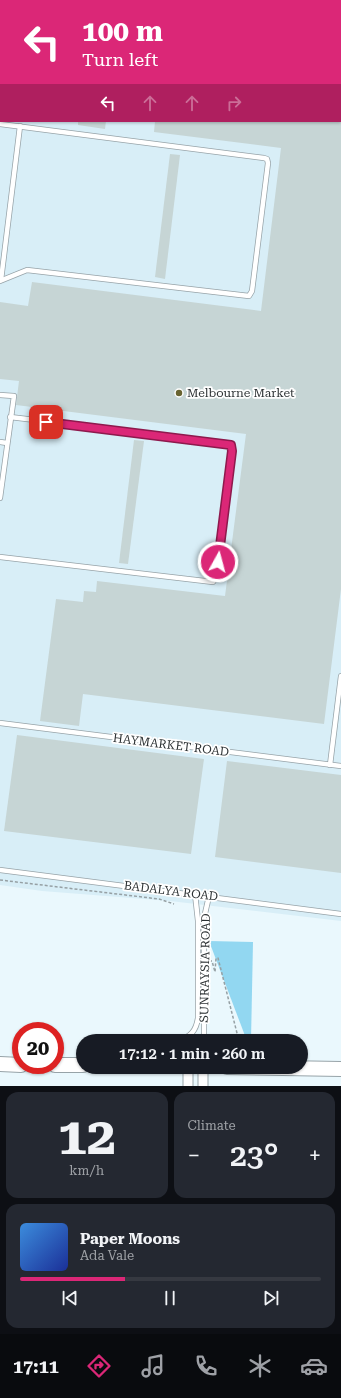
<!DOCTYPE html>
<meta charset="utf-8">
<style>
body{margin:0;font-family:"Roboto Serif",serif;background:#242831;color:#f1f3f6;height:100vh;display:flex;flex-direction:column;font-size:15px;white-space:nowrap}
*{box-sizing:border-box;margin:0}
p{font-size:13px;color:#9ea1a6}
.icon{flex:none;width:22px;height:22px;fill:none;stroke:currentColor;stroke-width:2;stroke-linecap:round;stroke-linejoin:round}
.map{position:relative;height:1086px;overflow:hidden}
.panel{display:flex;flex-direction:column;gap:6px;padding:6px;background:#0d0f14;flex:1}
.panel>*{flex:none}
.banner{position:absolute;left:0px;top:0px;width:341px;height:122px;box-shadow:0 1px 3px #0004;background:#db2777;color:#fff;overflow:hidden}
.speed{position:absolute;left:12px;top:1022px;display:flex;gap:8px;font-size:20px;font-weight:700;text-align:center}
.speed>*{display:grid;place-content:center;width:52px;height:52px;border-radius:50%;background:#171b24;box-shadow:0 1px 3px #0004;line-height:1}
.speed .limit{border:6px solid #d22;background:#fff;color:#111}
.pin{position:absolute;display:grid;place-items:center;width:34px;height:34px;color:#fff;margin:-17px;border-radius:8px;box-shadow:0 2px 6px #0006}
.me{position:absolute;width:44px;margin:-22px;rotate:7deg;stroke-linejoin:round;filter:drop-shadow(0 0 3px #0008)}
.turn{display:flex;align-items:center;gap:14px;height:84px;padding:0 16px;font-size:18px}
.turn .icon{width:52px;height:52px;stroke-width:2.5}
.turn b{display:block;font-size:28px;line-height:34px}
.lanes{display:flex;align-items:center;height:38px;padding:0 16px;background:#0003;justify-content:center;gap:20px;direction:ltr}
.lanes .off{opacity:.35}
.big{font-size:30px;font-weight:600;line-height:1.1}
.panel .card{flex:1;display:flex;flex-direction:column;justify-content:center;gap:6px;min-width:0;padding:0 14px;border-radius:12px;background:#242831}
.panel .dial{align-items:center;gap:0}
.dial b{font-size:52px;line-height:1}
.song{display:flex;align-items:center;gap:12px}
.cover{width:48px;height:48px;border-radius:6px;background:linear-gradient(135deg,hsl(210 70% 55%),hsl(230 70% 35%))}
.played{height:4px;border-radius:2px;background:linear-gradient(90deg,#db2777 35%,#363941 35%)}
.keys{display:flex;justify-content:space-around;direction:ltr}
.heat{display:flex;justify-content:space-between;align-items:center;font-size:22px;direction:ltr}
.panel .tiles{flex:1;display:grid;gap:6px;grid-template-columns:1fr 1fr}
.card:last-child{grid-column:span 2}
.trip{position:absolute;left:76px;top:1034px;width:232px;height:40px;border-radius:20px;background:#171b24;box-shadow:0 1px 3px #0004;font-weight:600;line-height:40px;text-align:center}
.dock{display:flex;height:64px;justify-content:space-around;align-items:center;background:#090b0e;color:#9ea1a6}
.dock .icon{width:28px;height:28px}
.dock .on{color:#db2777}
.dock b{font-size:18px;color:#f1f3f6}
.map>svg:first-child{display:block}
.built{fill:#d8eef7;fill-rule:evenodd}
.green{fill:#92d7f1}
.building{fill:#c6d5d5}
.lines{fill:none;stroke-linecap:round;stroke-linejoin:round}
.service-casing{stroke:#97a3a8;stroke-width:6}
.minor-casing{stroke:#97a3a8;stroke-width:11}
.primary-casing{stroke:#97a3a8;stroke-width:16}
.path{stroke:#96a0a4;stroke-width:1.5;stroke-dasharray:3 2;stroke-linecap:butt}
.service{stroke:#fff;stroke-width:4.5}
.minor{stroke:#fff;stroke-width:9}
.primary{stroke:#fff;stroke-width:14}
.route-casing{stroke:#8e194d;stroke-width:10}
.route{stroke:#db2777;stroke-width:7}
.poi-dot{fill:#686330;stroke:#fff;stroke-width:1.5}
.labels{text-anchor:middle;stroke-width:3.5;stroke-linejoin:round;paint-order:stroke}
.poi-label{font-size:12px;fill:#2c3133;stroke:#fff;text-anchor:start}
.street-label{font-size:12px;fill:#2c3133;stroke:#fff}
</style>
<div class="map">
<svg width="341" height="1086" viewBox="0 0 341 1086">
<rect width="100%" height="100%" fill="#eaf8fd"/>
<path class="built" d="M 0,0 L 341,0 L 341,921 L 170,901 L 42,891 L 0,885 ZM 1,1 L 340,1 L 340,121 L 1,121 Z"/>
<polygon class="green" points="209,941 253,942 251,1041 247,1041"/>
<g class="building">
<polygon points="78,121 106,121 105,129 78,125"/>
<polygon points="155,121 341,121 341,589 324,724 83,694 79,726 40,721 56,599 83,602 84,591 96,592 97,581 225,596 246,434 16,405 19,381 0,379 0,302 28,306 32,282 261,311 281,148 154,132"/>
<polygon points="170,154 180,155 165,279 155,277"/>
<polygon points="134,440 144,441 128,564 119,563"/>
<polygon points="17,735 204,759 191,854 4,831"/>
<polygon points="227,761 341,775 341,873 215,857"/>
</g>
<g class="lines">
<g class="service-casing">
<g id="service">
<polyline points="0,31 1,32"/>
<polyline points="0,124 264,158 267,159 268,163 252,291 249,296 27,270 0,281"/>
<polyline points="1,280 20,126"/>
<polyline points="0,395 14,396 0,498"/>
<polyline points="0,442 7,443"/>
<polyline points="0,557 213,582 216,577 232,451 231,445 227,443 10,417"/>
<polyline points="0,723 341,766"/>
<polyline points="330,765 341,676"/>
<polyline points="0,870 341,914"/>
<path d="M 179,1041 C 191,1036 196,1031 198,1018 L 198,921 L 195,894"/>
<polyline points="204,1041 204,918 209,896"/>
</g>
</g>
<g class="minor-casing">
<g id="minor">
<polyline points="188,1086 188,1067"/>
<polyline points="203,1086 203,1067"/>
</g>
</g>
<g class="primary-casing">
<g id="primary">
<polyline points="0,1064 21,1065"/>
<polyline points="55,1065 83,1065"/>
<polyline points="227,1067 341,1069"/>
</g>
</g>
<g class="path">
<polyline points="0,880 159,899 174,904"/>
<polyline points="209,961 212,961 215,972 216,958 218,958 239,1041"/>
</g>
<use href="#service" class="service"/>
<use href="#minor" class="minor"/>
<use href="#primary" class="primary"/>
</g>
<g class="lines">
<g class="route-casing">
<polyline id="route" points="46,422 231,445 232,451 218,562"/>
</g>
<use href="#route" class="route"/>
</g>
<circle class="poi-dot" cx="179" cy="393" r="4"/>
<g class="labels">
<g class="poi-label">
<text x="187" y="397">Melbourne Market</text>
</g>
<g class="street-label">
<text transform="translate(171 745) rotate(7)" y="4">HAYMARKET ROAD</text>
<text transform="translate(171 891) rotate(7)" y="4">BADALYA ROAD</text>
<text transform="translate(205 968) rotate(-89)" y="4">SUNRAYSIA ROAD</text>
</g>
</g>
</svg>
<div class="speed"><div class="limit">20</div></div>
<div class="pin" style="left:46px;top:422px;background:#d93025"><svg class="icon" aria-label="arrive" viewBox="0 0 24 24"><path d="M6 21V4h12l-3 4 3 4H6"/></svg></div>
<svg class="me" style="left:218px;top:562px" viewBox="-20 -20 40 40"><circle r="17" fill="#db2777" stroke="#fff" stroke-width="3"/><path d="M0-11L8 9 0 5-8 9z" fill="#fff"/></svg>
<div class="trip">17:12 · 1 min · 260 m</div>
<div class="banner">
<div class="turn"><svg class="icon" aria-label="left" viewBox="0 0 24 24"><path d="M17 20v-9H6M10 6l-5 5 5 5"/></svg><div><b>100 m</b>Turn left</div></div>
<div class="lanes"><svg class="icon" aria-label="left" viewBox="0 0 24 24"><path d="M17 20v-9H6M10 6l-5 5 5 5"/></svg><svg class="icon off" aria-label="ahead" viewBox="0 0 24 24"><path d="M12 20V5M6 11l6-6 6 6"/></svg><svg class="icon off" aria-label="ahead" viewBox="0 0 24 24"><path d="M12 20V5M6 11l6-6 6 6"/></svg><svg class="icon off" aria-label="right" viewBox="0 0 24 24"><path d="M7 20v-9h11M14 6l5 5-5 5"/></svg></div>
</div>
</div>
<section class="panel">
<div class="tiles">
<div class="card dial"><b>12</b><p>km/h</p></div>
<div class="card"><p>Climate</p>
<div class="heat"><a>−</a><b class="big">23°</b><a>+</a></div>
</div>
<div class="card">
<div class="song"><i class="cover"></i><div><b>Paper Moons</b><p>Ada Vale</p></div></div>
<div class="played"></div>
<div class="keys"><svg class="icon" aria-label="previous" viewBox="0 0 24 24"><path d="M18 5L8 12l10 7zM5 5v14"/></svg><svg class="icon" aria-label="pause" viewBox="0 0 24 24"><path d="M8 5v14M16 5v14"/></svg><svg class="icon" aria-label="next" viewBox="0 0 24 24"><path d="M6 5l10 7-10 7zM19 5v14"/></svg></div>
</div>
</div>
</section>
<nav class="dock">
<b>17:11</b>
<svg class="icon on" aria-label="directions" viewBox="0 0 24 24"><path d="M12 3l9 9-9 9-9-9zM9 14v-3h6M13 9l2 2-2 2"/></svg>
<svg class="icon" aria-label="music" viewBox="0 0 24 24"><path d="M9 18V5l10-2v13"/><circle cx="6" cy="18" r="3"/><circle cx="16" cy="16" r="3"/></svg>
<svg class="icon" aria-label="phone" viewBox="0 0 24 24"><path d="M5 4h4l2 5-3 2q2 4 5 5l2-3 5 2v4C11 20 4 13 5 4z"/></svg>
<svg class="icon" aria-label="climate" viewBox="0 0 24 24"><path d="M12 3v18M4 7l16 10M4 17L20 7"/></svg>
<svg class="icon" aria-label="car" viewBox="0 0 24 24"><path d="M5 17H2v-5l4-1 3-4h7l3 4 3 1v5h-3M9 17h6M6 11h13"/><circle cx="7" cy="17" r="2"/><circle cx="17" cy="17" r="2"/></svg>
</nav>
